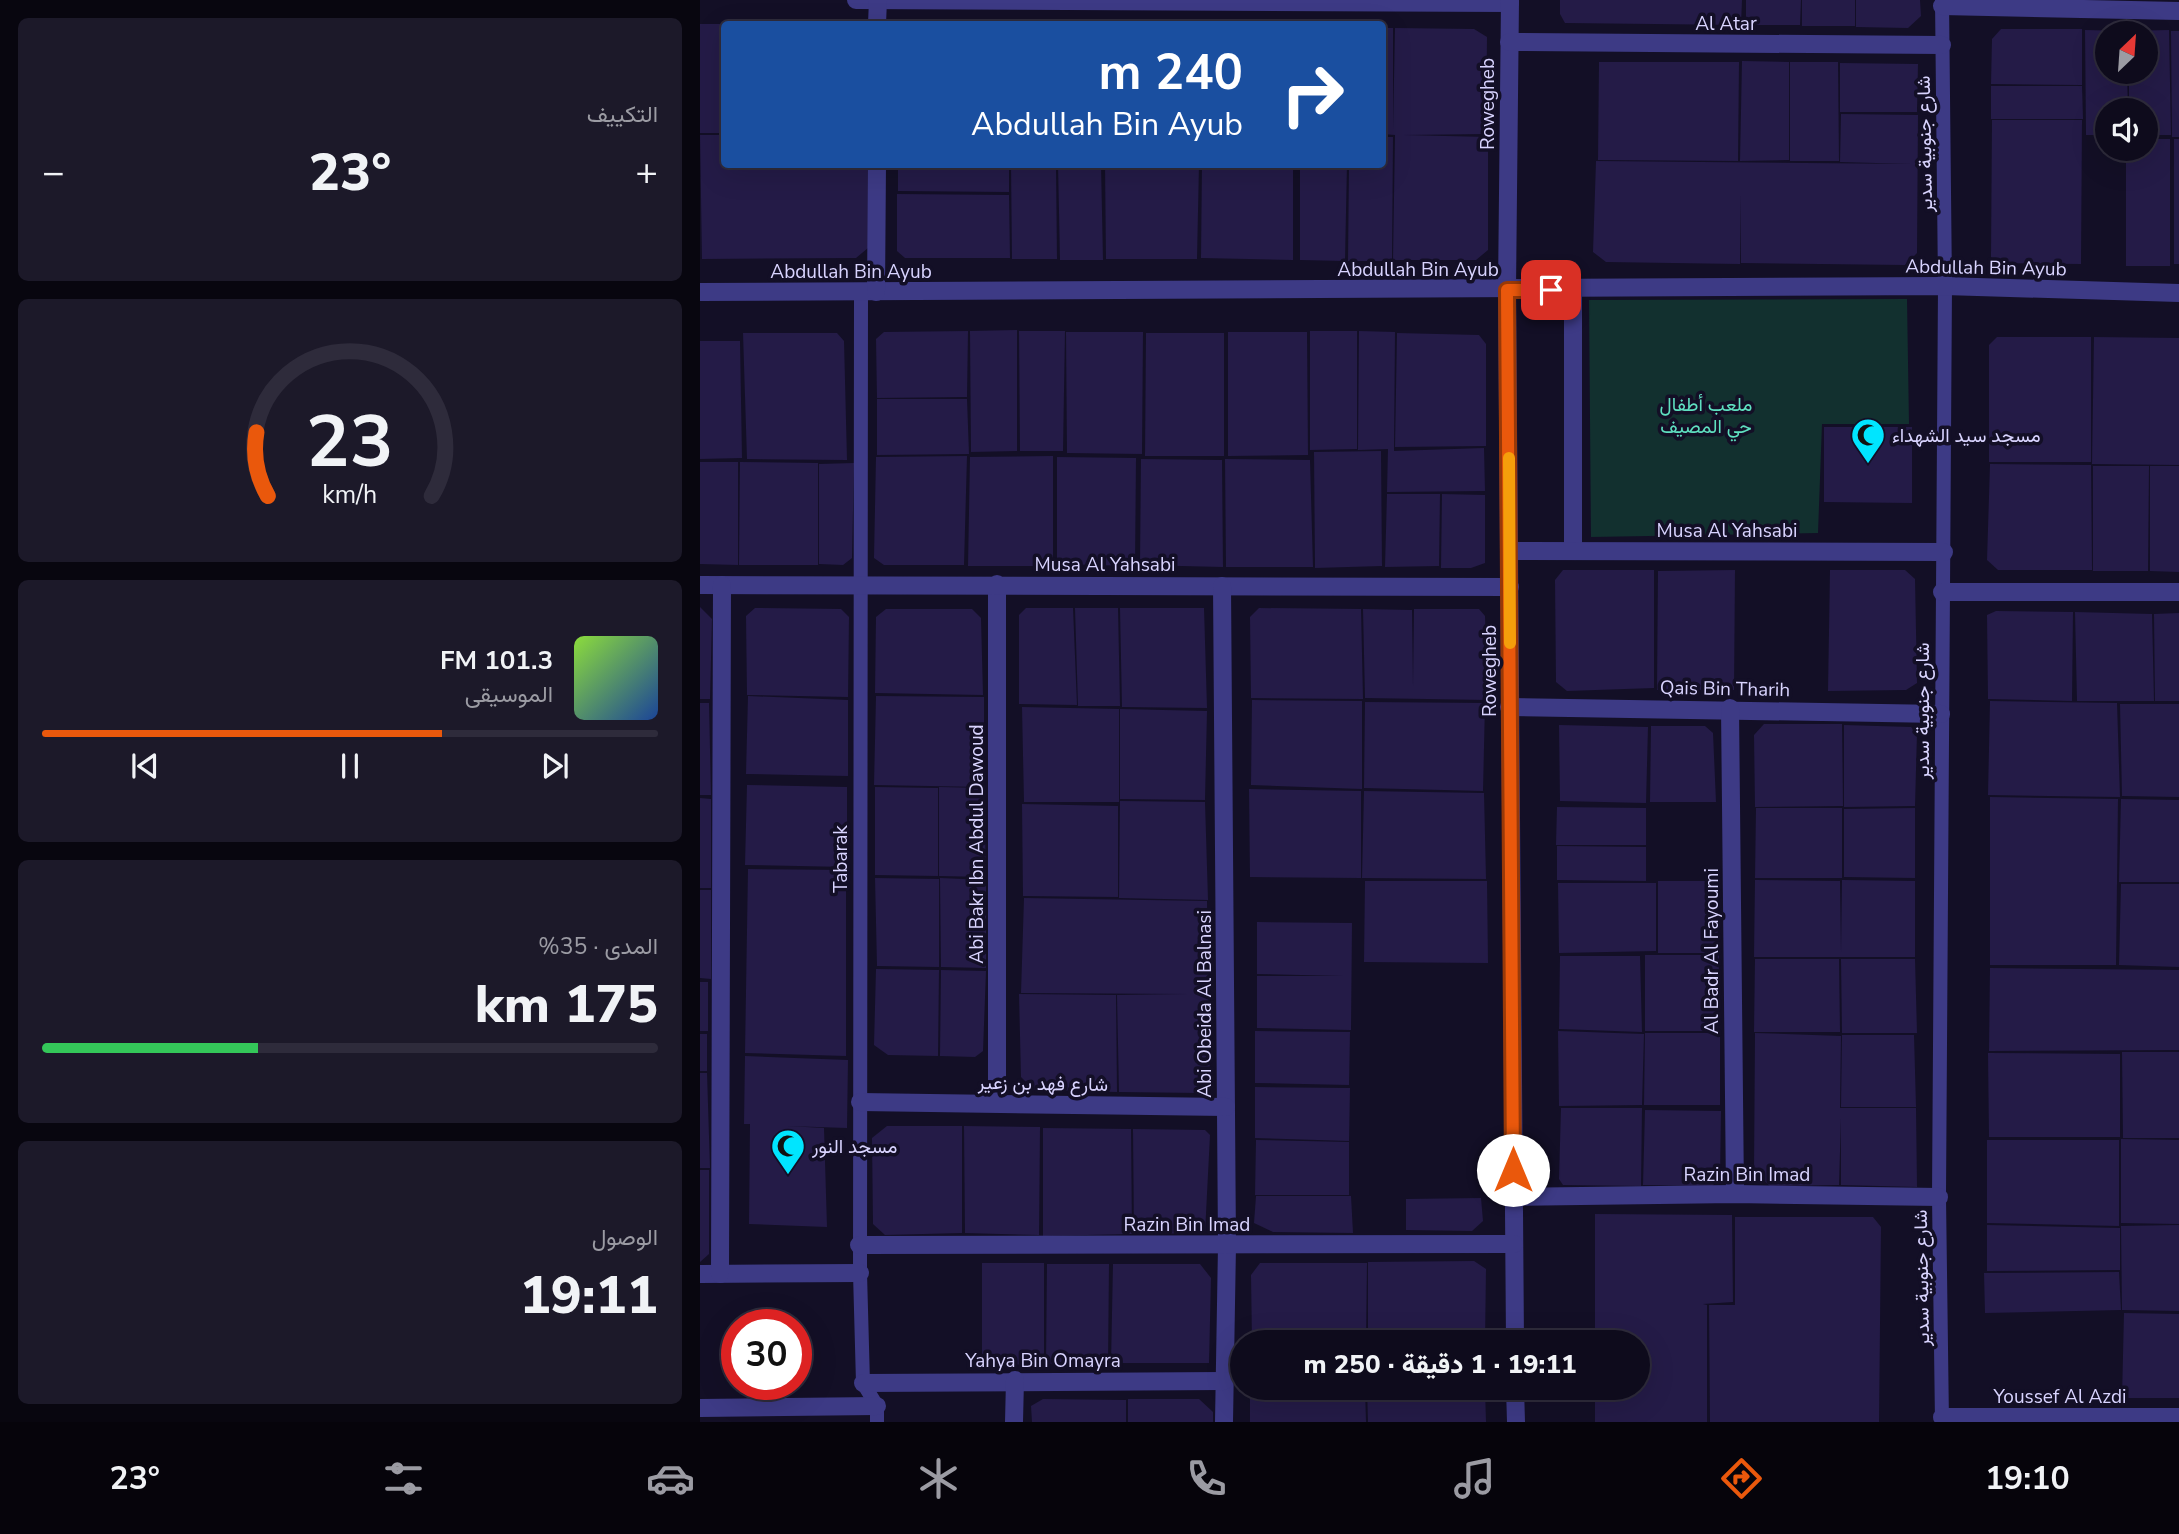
<!DOCTYPE html>
<html lang="ar">
<meta charset="utf-8">
<style>
body{margin:0;font-family:"Nunito Sans",Vazirmatn,sans-serif;background:#1c1929;color:#f1f3f6;direction:rtl;height:100vh;display:flex;flex-direction:column;font-size:26px;white-space:nowrap}
*{box-sizing:border-box;margin:0}
p{font-size:23px;color:#9b9ba3}
.icon{flex:none;width:38px;height:38px;fill:none;stroke:currentColor;stroke-width:2;stroke-linecap:round;stroke-linejoin:round}
.map{position:relative;flex:1;overflow:hidden;direction:ltr}
.panel{display:flex;flex-direction:column;gap:18px;padding:18px;background:#08060f;width:700px}
.panel>*{flex:none}
.top-card{position:absolute;left:21px;top:21px;width:665px;height:147px;border-radius:7px;box-shadow:0 7px 28px #0002,0 0 0 2px #2e2b3b;direction:rtl;background:#1a4fa0;color:#fff;overflow:hidden}
.needle{width:46px;rotate:25deg}
.controls{position:absolute;left:1395px;top:21px;display:grid;gap:14px}
.controls a{display:grid;place-items:center;width:63px;height:63px;border-radius:50%;background:#0e0b1c;box-shadow:0 7px 28px #0002,0 0 0 2px #2e2b3b;font-size:35px}
.speed{position:absolute;left:21px;top:1309px;display:flex;gap:14px;font-size:35px;font-weight:700;text-align:center}
.speed>*{display:grid;place-content:center;width:91px;height:91px;border-radius:50%;background:#0e0b1c;box-shadow:0 7px 28px #0002,0 0 0 2px #2e2b3b;line-height:1}
.speed .limit{border:10px solid #d22;background:#fff;color:#111}
.pin{position:absolute;display:grid;place-items:center;width:60px;height:60px;color:#fff;margin:-30px;border-radius:14px;box-shadow:0 4px 10px #0006}
.me{position:absolute;width:77px;margin:-38px;rotate:0deg;stroke-linejoin:round;filter:drop-shadow(0 0 5px #0008)}
.turn{display:flex;align-items:center;gap:24px;height:147px;padding:0 28px;font-size:32px}
.turn .icon{width:91px;height:91px;stroke-width:2.5}
.turn b{display:block;font-size:49px;line-height:60px}
.big{font-size:52px;font-weight:800;line-height:1.1}
.panel .widget{flex:1;display:flex;flex-direction:column;justify-content:center;gap:10px;min-width:0;padding:0 24px;border-radius:10px;background:#1c1929}
.panel .dial{align-items:center;gap:0}
.dial svg{height:182px;overflow:visible;fill:none;stroke:#2e2b3b;stroke-width:7;stroke-linecap:round;text-anchor:middle}
.dial text{fill:#f1f3f6;stroke:none}
.song{display:flex;align-items:center;gap:21px}
.cover{width:84px;height:84px;border-radius:10px;background:linear-gradient(135deg,hsl(90 70% 55%),hsl(220 70% 35%))}
.played{height:7px;border-radius:4px;background:linear-gradient(90deg,#ea580c 65%,#2e2b3b 65%)}
.keys{display:flex;justify-content:space-around;direction:ltr}
.heat{display:flex;justify-content:space-between;align-items:center;font-size:38px;direction:ltr}
.charge{height:10px;border-radius:5px;background:linear-gradient(90deg,#34c759 35%,#2e2b3b 0)}
.trip{position:absolute;left:530px;top:1330px;width:420px;height:70px;border-radius:35px;background:#0e0b1c;box-shadow:0 7px 28px #0002,0 0 0 2px #2e2b3b;font-weight:800;line-height:70px;text-align:center;direction:rtl}
.tabs{display:flex;height:112px;justify-content:space-around;align-items:center;background:#06040b;color:#9b9ba3}
.tabs .icon{width:49px;height:49px}
.tabs .current{color:#ea580c}
.tabs b{font-size:32px;color:#f1f3f6}
main{display:flex;flex:1;min-height:0}
.map>svg:first-child{display:block}
.green{fill:#12302f}
.building{fill:#241b47}
.lines{fill:none;stroke-linecap:round;stroke-linejoin:round}
.service{stroke:#3d3a85;stroke-width:14}
.minor{stroke:#3d3a85;stroke-width:18}
.route-casing{stroke:#983908;stroke-width:18}
.route{stroke:#ea580c;stroke-width:12}
.slow{stroke:#f59e0b;stroke-width:12}
.labels{text-anchor:middle;stroke-width:7;stroke-linejoin:round;paint-order:stroke}
.street-label{font-size:19px;fill:#d9d4ff;stroke:#130f26}
.park-label{font-size:19px;fill:#5fe0c0;stroke:#130f26}
.poi-label{font-size:19px;fill:#d9d4ff;stroke:#130f26;text-anchor:start}
</style>
<main>
<div class="map">
<svg width="1479" height="1422" viewBox="0 0 1479 1422">
<rect width="100%" height="100%" fill="#130f26"/>
<polygon class="green" points="1207,299 1209,424 1122,424 1118,533 891,537 889,300"/>
<g class="building">
<polygon points="860,0 1042,0 1041,25 865,23 860,14"/>
<polygon points="1046,0 1101,0 1100,25 1046,25"/>
<rect x="1102" y="0" width="53" height="26"/>
<polygon points="1156,0 1220,0 1221,16 1208,28 1156,27"/>
<rect x="0" y="24" width="24" height="109"/>
<polygon points="682,28 693,28 693,129 695,28 774,29 787,37 786,134 704,135 788,137 788,250 776,260 693,260 695,135 682,134"/>
<polygon points="1301,29 1382,29 1382,85 1291,84 1292,39"/>
<polygon points="1385,30 1426,31 1407,33 1407,72 1427,72 1428,110 1407,110 1407,135 1386,135"/>
<polygon points="1469,30 1471,135 1446,135 1446,110 1429,110 1429,72 1446,72 1446,33 1428,33 1428,31"/>
<polygon points="1471,31 1479,31 1479,137 1472,137"/>
<polygon points="1042,61 1089,62 1089,160 1040,161"/>
<polygon points="899,62 1039,62 1038,161 898,160"/>
<polygon points="1090,62 1138,62 1139,161 1090,161"/>
<polygon points="1140,63 1218,64 1217,112 1140,112"/>
<polygon points="1291,86 1382,86 1383,119 1291,119"/>
<polygon points="1141,114 1218,115 1217,253 1205,265 1041,263 1040,194 1040,264 906,262 893,252 896,161 1212,164 1140,162"/>
<polygon points="1292,120 1382,120 1381,264 1294,263 1291,257"/>
<polygon points="0,135 24,135 24,164 168,164 168,248 156,258 2,259"/>
<polygon points="682,137 693,137 692,261 648,261 649,164 682,164"/>
<polygon points="1446,139 1470,139 1470,266 1426,266 1426,149 1446,149"/>
<rect x="1474" y="139" width="5" height="125"/>
<polygon points="198,164 309,164 309,192 198,191"/>
<polygon points="311,164 356,164 357,259 312,259"/>
<polygon points="358,164 401,164 403,260 360,260"/>
<polygon points="405,164 499,164 497,259 406,259"/>
<polygon points="502,164 593,164 593,260 501,258"/>
<polygon points="600,164 647,164 645,261 600,260"/>
<polygon points="197,194 309,195 310,258 205,258 197,251"/>
<polygon points="317,330 317,451 271,452 270,331"/>
<polygon points="268,331 267,397 177,398 176,339 184,332"/>
<polygon points="319,331 365,331 363,451 320,451"/>
<polygon points="610,331 657,331 657,449 610,450"/>
<polygon points="659,331 695,332 694,451 784,448 785,491 687,492 688,449 658,450"/>
<polygon points="366,332 443,332 442,454 367,453"/>
<polygon points="528,332 607,332 608,455 528,456"/>
<polygon points="43,333 137,333 144,341 147,460 47,459"/>
<polygon points="446,333 524,333 524,456 445,456"/>
<polygon points="697,333 779,335 786,344 786,446 695,447"/>
<polygon points="1297,337 1391,337 1391,462 1289,462 1289,345"/>
<polygon points="1394,337 1479,338 1479,465 1392,464"/>
<polygon points="0,341 40,341 42,458 0,459"/>
<polygon points="177,399 267,399 269,454 177,455"/>
<polygon points="1124,427 1212,427 1212,503 1124,502"/>
<polygon points="681,451 682,566 615,568 614,452"/>
<polygon points="267,456 264,565 184,565 174,558 176,457"/>
<polygon points="353,456 353,566 268,566 270,457"/>
<polygon points="357,457 436,458 435,566 357,564"/>
<polygon points="441,459 522,460 523,567 440,565"/>
<polygon points="525,459 610,460 613,567 526,567"/>
<polygon points="0,462 38,462 38,565 0,564"/>
<polygon points="40,462 118,463 118,565 39,565"/>
<polygon points="154,463 152,558 143,565 119,564 119,464"/>
<polygon points="1290,464 1391,465 1392,570 1298,570 1287,560"/>
<polygon points="1393,466 1449,466 1448,571 1393,571"/>
<polygon points="1450,466 1479,466 1479,572 1450,571"/>
<polygon points="687,494 740,494 739,566 685,567"/>
<polygon points="742,494 785,495 785,563 771,568 741,568"/>
<polygon points="863,570 954,570 954,688 867,691 856,682 855,580"/>
<polygon points="1035,570 1034,690 957,690 958,571"/>
<polygon points="1130,570 1205,570 1215,579 1217,683 1206,690 1128,691"/>
<polygon points="0,607 12,619 10,699 0,699"/>
<polygon points="55,608 141,609 149,617 148,697 47,695 46,616"/>
<polygon points="326,608 373,608 377,705 319,704 319,615"/>
<polygon points="375,608 418,608 420,706 378,706"/>
<polygon points="420,608 504,608 507,708 422,707"/>
<polygon points="559,608 661,609 663,699 551,698 550,617"/>
<polygon points="186,609 272,609 281,618 283,695 175,693 176,617"/>
<polygon points="663,609 712,610 713,686 714,609 779,609 785,616 788,700 665,698"/>
<polygon points="1296,611 1373,612 1372,701 1288,699 1287,615"/>
<polygon points="1375,612 1452,614 1454,701 1377,701"/>
<polygon points="1479,613 1479,701 1455,701 1454,614"/>
<polygon points="48,696 148,700 148,776 46,774"/>
<polygon points="176,696 284,697 284,787 174,785"/>
<polygon points="552,700 662,701 662,789 551,785"/>
<polygon points="1290,701 1417,703 1420,797 1288,795"/>
<polygon points="665,702 785,703 783,791 664,788"/>
<polygon points="0,703 9,703 11,795 0,795"/>
<polygon points="1420,704 1479,704 1479,797 1422,796"/>
<polygon points="322,707 419,709 419,802 324,802"/>
<polygon points="420,709 507,711 505,800 420,799"/>
<polygon points="1064,724 1142,724 1143,806 1055,807 1054,735"/>
<polygon points="859,725 948,727 946,803 860,801"/>
<polygon points="1144,725 1211,727 1217,733 1215,806 1144,807"/>
<polygon points="951,726 1005,726 1013,733 1016,802 950,802"/>
<polygon points="47,785 147,787 147,867 45,865"/>
<polygon points="175,787 238,788 238,876 175,875"/>
<polygon points="239,787 284,788 286,877 239,876"/>
<polygon points="549,789 661,791 661,878 550,877"/>
<polygon points="664,791 784,793 786,879 662,878"/>
<polygon points="1290,797 1418,799 1416,965 1290,965"/>
<polygon points="0,798 11,799 11,888 0,888"/>
<polygon points="1421,799 1479,800 1479,882 1419,882"/>
<polygon points="420,801 505,802 508,900 419,898"/>
<polygon points="322,804 418,806 418,897 323,896"/>
<polygon points="857,807 946,808 946,845 856,845"/>
<polygon points="1056,808 1142,808 1142,878 1055,878"/>
<polygon points="1215,808 1215,878 1144,877 1144,809"/>
<polygon points="857,846 946,847 946,881 857,880"/>
<polygon points="48,869 146,870 146,1056 45,1053"/>
<polygon points="175,878 239,879 239,967 177,966"/>
<polygon points="240,878 286,880 286,968 241,967"/>
<polygon points="1055,880 1140,881 1141,952 1142,880 1215,881 1215,957 1054,957"/>
<polygon points="665,881 787,881 788,963 664,962"/>
<polygon points="958,881 1017,881 1018,953 958,953"/>
<polygon points="858,883 956,883 956,951 859,953"/>
<polygon points="1421,884 1479,884 1479,967 1419,965"/>
<polygon points="0,890 11,890 11,979 0,978"/>
<polygon points="324,898 507,901 510,1085 501,1093 419,1092 417,995 487,994 321,993"/>
<polygon points="557,922 652,923 651,1030 557,1028 557,976 643,976 557,974"/>
<polygon points="945,955 1019,955 1018,1031 945,1031"/>
<polygon points="860,956 940,956 942,1032 859,1029"/>
<polygon points="1055,959 1139,959 1140,1032 1054,1032"/>
<polygon points="1141,959 1215,959 1217,1033 1142,1033"/>
<polygon points="1290,968 1479,970 1479,1050 1289,1051"/>
<polygon points="176,969 239,970 238,1056 188,1055 174,1045"/>
<polygon points="241,970 286,971 283,1051 275,1057 240,1056"/>
<rect x="0" y="982" width="8" height="49"/>
<polygon points="319,994 416,995 417,1092 334,1090 321,1077"/>
<polygon points="555,1031 650,1032 649,1085 555,1083"/>
<polygon points="858,1031 944,1034 942,1105 859,1106"/>
<polygon points="945,1033 1020,1033 1020,1105 944,1105"/>
<polygon points="1055,1033 1141,1036 1140,1108 1216,1108 1217,1187 1141,1185 1141,1118 1139,1185 1070,1186 1054,1172"/>
<rect x="0" y="1034" width="7" height="37"/>
<polygon points="1142,1035 1214,1035 1216,1107 1141,1107"/>
<polygon points="1422,1052 1479,1052 1479,1138 1423,1138"/>
<polygon points="1288,1053 1420,1054 1420,1137 1289,1137"/>
<polygon points="45,1056 148,1060 147,1128 87,1126 124,1128 127,1227 49,1224 50,1124 44,1124"/>
<polygon points="0,1073 7,1073 10,1168 0,1168"/>
<polygon points="555,1087 650,1088 649,1141 555,1138"/>
<polygon points="861,1108 942,1108 941,1186 863,1185 859,1179"/>
<polygon points="945,1110 1021,1111 1020,1179 1012,1186 943,1185"/>
<polygon points="187,1126 262,1126 262,1233 185,1235 173,1224 172,1138"/>
<polygon points="264,1126 340,1127 339,1235 265,1233"/>
<polygon points="343,1128 431,1129 432,1234 343,1236"/>
<polygon points="433,1129 505,1130 510,1135 505,1233 434,1234"/>
<polygon points="1421,1139 1479,1140 1479,1224 1421,1223"/>
<polygon points="556,1140 649,1142 649,1195 555,1195"/>
<polygon points="1287,1140 1419,1140 1419,1226 1287,1223"/>
<polygon points="0,1170 9,1170 9,1254 0,1262"/>
<polygon points="556,1196 651,1196 653,1233 573,1232 554,1223"/>
<polygon points="781,1198 783,1221 772,1231 706,1230 706,1199"/>
<polygon points="895,1214 1032,1215 1033,1302 1003,1304 1007,1305 1007,1422 895,1422 895,1388 938,1388 938,1342 895,1342"/>
<polygon points="1035,1217 1173,1217 1181,1227 1179,1422 1010,1422 1009,1305 1035,1305"/>
<polygon points="1287,1225 1420,1228 1420,1270 1287,1271"/>
<polygon points="1479,1225 1479,1311 1422,1310 1421,1226"/>
<polygon points="774,1261 786,1269 785,1342 668,1342 668,1262"/>
<polygon points="282,1263 344,1263 344,1364 282,1365"/>
<polygon points="560,1263 667,1263 666,1342 552,1342 551,1275"/>
<polygon points="347,1264 409,1264 408,1364 346,1364"/>
<polygon points="413,1264 500,1264 511,1278 509,1363 411,1363"/>
<polygon points="1419,1272 1421,1310 1285,1313 1284,1273"/>
<polygon points="1424,1313 1479,1314 1479,1398 1422,1398"/>
<polygon points="550,1388 665,1388 666,1422 550,1422"/>
<polygon points="667,1388 785,1388 786,1422 668,1422"/>
<polygon points="343,1399 426,1400 426,1422 332,1422 331,1406"/>
<polygon points="428,1399 499,1399 513,1412 513,1422 428,1422"/>
</g>
<g class="lines">
<g class="service">
<polyline points="161,293 160,1273 163,1383 177,1406 177,1422"/>
<polyline points="1242,1422 1239,1197 1245,286 1242,0"/>
</g>
<g class="minor">
<polyline points="156,0 810,3"/>
<polyline points="810,0 807,290 815,1342"/>
<polyline points="1242,6 1479,11"/>
<polyline points="177,24 178,0"/>
<polyline points="809,42 1242,45"/>
<polyline points="0,292 1245,286 1479,293"/>
<polyline points="176,292 177,164"/>
<polyline points="873,550 873,290"/>
<polyline points="810,551 1244,552"/>
<polyline points="297,584 297,1103"/>
<polyline points="0,585 810,587"/>
<polyline points="522,586 527,1245 524,1422"/>
<polyline points="1242,592 1479,592"/>
<polyline points="809,707 1241,714"/>
<polyline points="1030,708 1035,1194"/>
<polyline points="160,1102 526,1107"/>
<polyline points="813,1197 1035,1194 1239,1197"/>
<polyline points="159,1245 814,1244"/>
<polyline points="0,1274 160,1273"/>
<polyline points="20,1274 22,585"/>
<polyline points="163,1383 524,1381"/>
<polyline points="815,1388 816,1422"/>
<polyline points="0,1408 177,1406"/>
<polyline points="1242,1417 1479,1417"/>
<polyline points="314,1422 315,1380"/>
</g>
</g>
<g class="lines">
<g class="route-casing">
<polyline id="route" points="813,1170 807,290 851,290"/>
</g>
<use href="#route" class="route"/>
<polyline class="slow" points="809,458 810,643"/>
</g>
<defs>
<g id="mosque-pin" transform="scale(1.75)"><path d="M0 17L-7.5 6A9.5 9.5 0 1 1 7.5 6Z" fill="#00e5ff" stroke="#130f26"/><path d="M3.5-4.9A6 6 0 1 0 3.5 4.9A5 5 0 1 1 3.5-4.9Z" fill="#111"/></g>
</defs>
<g fill-rule="evenodd">
<use href="#mosque-pin" x="1168" y="435"/>
<use href="#mosque-pin" x="88" y="1146"/>
</g>
<g class="labels">
<g class="street-label">
<text x="1026" y="30">Al Atar</text>
<text transform="translate(787 104) rotate(-90)" y="7">Rowegheb</text>
<text transform="translate(1224 144) rotate(-91)" y="7">شارع جنوبية سدير</text>
<text transform="translate(1286 267) rotate(1)" y="7">Abdullah Bin Ayub</text>
<text x="718" y="276">Abdullah Bin Ayub</text>
<text x="151" y="278">Abdullah Bin Ayub</text>
<text x="1027" y="537">Musa Al Yahsabi</text>
<text x="405" y="571">Musa Al Yahsabi</text>
<text transform="translate(789 671) rotate(-90)" y="7">Rowegheb</text>
<text transform="translate(1025 688) rotate(1)" y="7">Qais Bin Tharih</text>
<text transform="translate(1222 711) rotate(-90)" y="7">شارع جنوبية سدير</text>
<text transform="translate(276 844) rotate(-90)" y="7">Abi Bakr Ibn Abdul Dawoud</text>
<text transform="translate(140 859) rotate(-90)" y="7">Tabarak</text>
<text transform="translate(1011 951) rotate(-90)" y="7">Al Badr Al Fayoumi</text>
<text transform="translate(504 1004) rotate(-90)" y="7">Abi Obeida Al Balnasi</text>
<text transform="translate(343 1083) rotate(1)" y="7">شارع فهد بن زعير</text>
<text x="1047" y="1181">Razin Bin Imad</text>
<text x="487" y="1231">Razin Bin Imad</text>
<text transform="translate(1221 1278) rotate(-91)" y="7">شارع جنوبية سدير</text>
<text x="343" y="1367">Yahya Bin Omayra</text>
<text x="1360" y="1403">Youssef Al Azdi</text>
</g>
<g class="park-label">
<text x="1006" y="411">ملعب أطفال<tspan x="1006" dy="22">حي المصيف</tspan></text>
</g>
<g class="poi-label">
<text x="1192" y="442">مسجد سيد الشهداء</text>
<text x="112" y="1153">مسجد النور</text>
</g>
</g>
</svg>
<div class="controls">
<a><svg class="needle" viewBox="-14 -14 28 28"><path d="M0-13l5 13h-10z" fill="#e53935"/><path d="M0 13l5-13h-10z" fill="#9b9ba3"/></svg></a>
<a><svg class="icon" aria-label="sound" viewBox="0 0 24 24"><path d="M4 9h4l5-4v14l-5-4H4zM17 9q2 3 0 6"/></svg></a>
</div>
<div class="speed"><div class="limit">30</div></div>
<div class="pin" style="left:851px;top:290px;background:#d93025"><svg class="icon" aria-label="arrive" viewBox="0 0 24 24"><path d="M6 21V4h12l-3 4 3 4H6"/></svg></div>
<svg class="me" style="left:813px;top:1170px" viewBox="-20 -20 40 40"><circle r="19" fill="#fff"/><path d="M0-13L10 11 0 6-10 11z" fill="#ea580c"/></svg>
<div class="trip">19:11 · 1 دقيقة · 250 m</div>
<div class="top-card">
<div class="turn"><svg class="icon" aria-label="right" viewBox="0 0 24 24"><path d="M7 20v-9h11M14 6l5 5-5 5"/></svg><div><b>240 m</b>Abdullah Bin Ayub</div></div>
</div>
</div>
<section class="panel">
<div class="widget"><p>التكييف</p>
<div class="heat"><a>−</a><b class="big">23°</b><a>+</a></div>
</div>
<div class="widget dial"><svg viewBox="0 0 100 80">
<path d="M14 69A42 42 0 1 1 86 69"/>
<path d="M14 69A42 42 0 0 1 9 41" stroke="#ea580c"/>
<text x="50" y="56" font-size="32" font-weight="700">23</text>
<text x="50" y="72" font-size="11">km/h</text>
</svg></div>
<div class="widget">
<div class="song"><i class="cover"></i><div><b>101.3 FM</b><p>الموسيقى</p></div></div>
<div class="played"></div>
<div class="keys"><svg class="icon" aria-label="previous" viewBox="0 0 24 24"><path d="M18 5L8 12l10 7zM5 5v14"/></svg><svg class="icon" aria-label="pause" viewBox="0 0 24 24"><path d="M8 5v14M16 5v14"/></svg><svg class="icon" aria-label="next" viewBox="0 0 24 24"><path d="M6 5l10 7-10 7zM19 5v14"/></svg></div>
</div>
<div class="widget"><p>المدى · 35%</p><b class="big">175 km</b><div class="charge"></div></div>
<div class="widget"><p>الوصول</p><b class="big">19:11</b></div>
</section>
</main>
<nav class="tabs">
<b>19:10</b>
<svg class="icon current" aria-label="directions" viewBox="0 0 24 24"><path d="M12 3l9 9-9 9-9-9zM9 14v-3h6M13 9l2 2-2 2"/></svg>
<svg class="icon" aria-label="music" viewBox="0 0 24 24"><path d="M9 18V5l10-2v13"/><circle cx="6" cy="18" r="3"/><circle cx="16" cy="16" r="3"/></svg>
<svg class="icon" aria-label="phone" viewBox="0 0 24 24"><path d="M5 4h4l2 5-3 2q2 4 5 5l2-3 5 2v4C11 20 4 13 5 4z"/></svg>
<svg class="icon" aria-label="climate" viewBox="0 0 24 24"><path d="M12 3v18M4 7l16 10M4 17L20 7"/></svg>
<svg class="icon" aria-label="car" viewBox="0 0 24 24"><path d="M5 17H2v-5l4-1 3-4h7l3 4 3 1v5h-3M9 17h6M6 11h13"/><circle cx="7" cy="17" r="2"/><circle cx="17" cy="17" r="2"/></svg>
<svg class="icon" aria-label="filters" viewBox="0 0 24 24"><path d="M4 7h16M4 17h16"/><circle cx="9" cy="7" r="2"/><circle cx="15" cy="17" r="2"/></svg>
<b>23°</b>
</nav>
